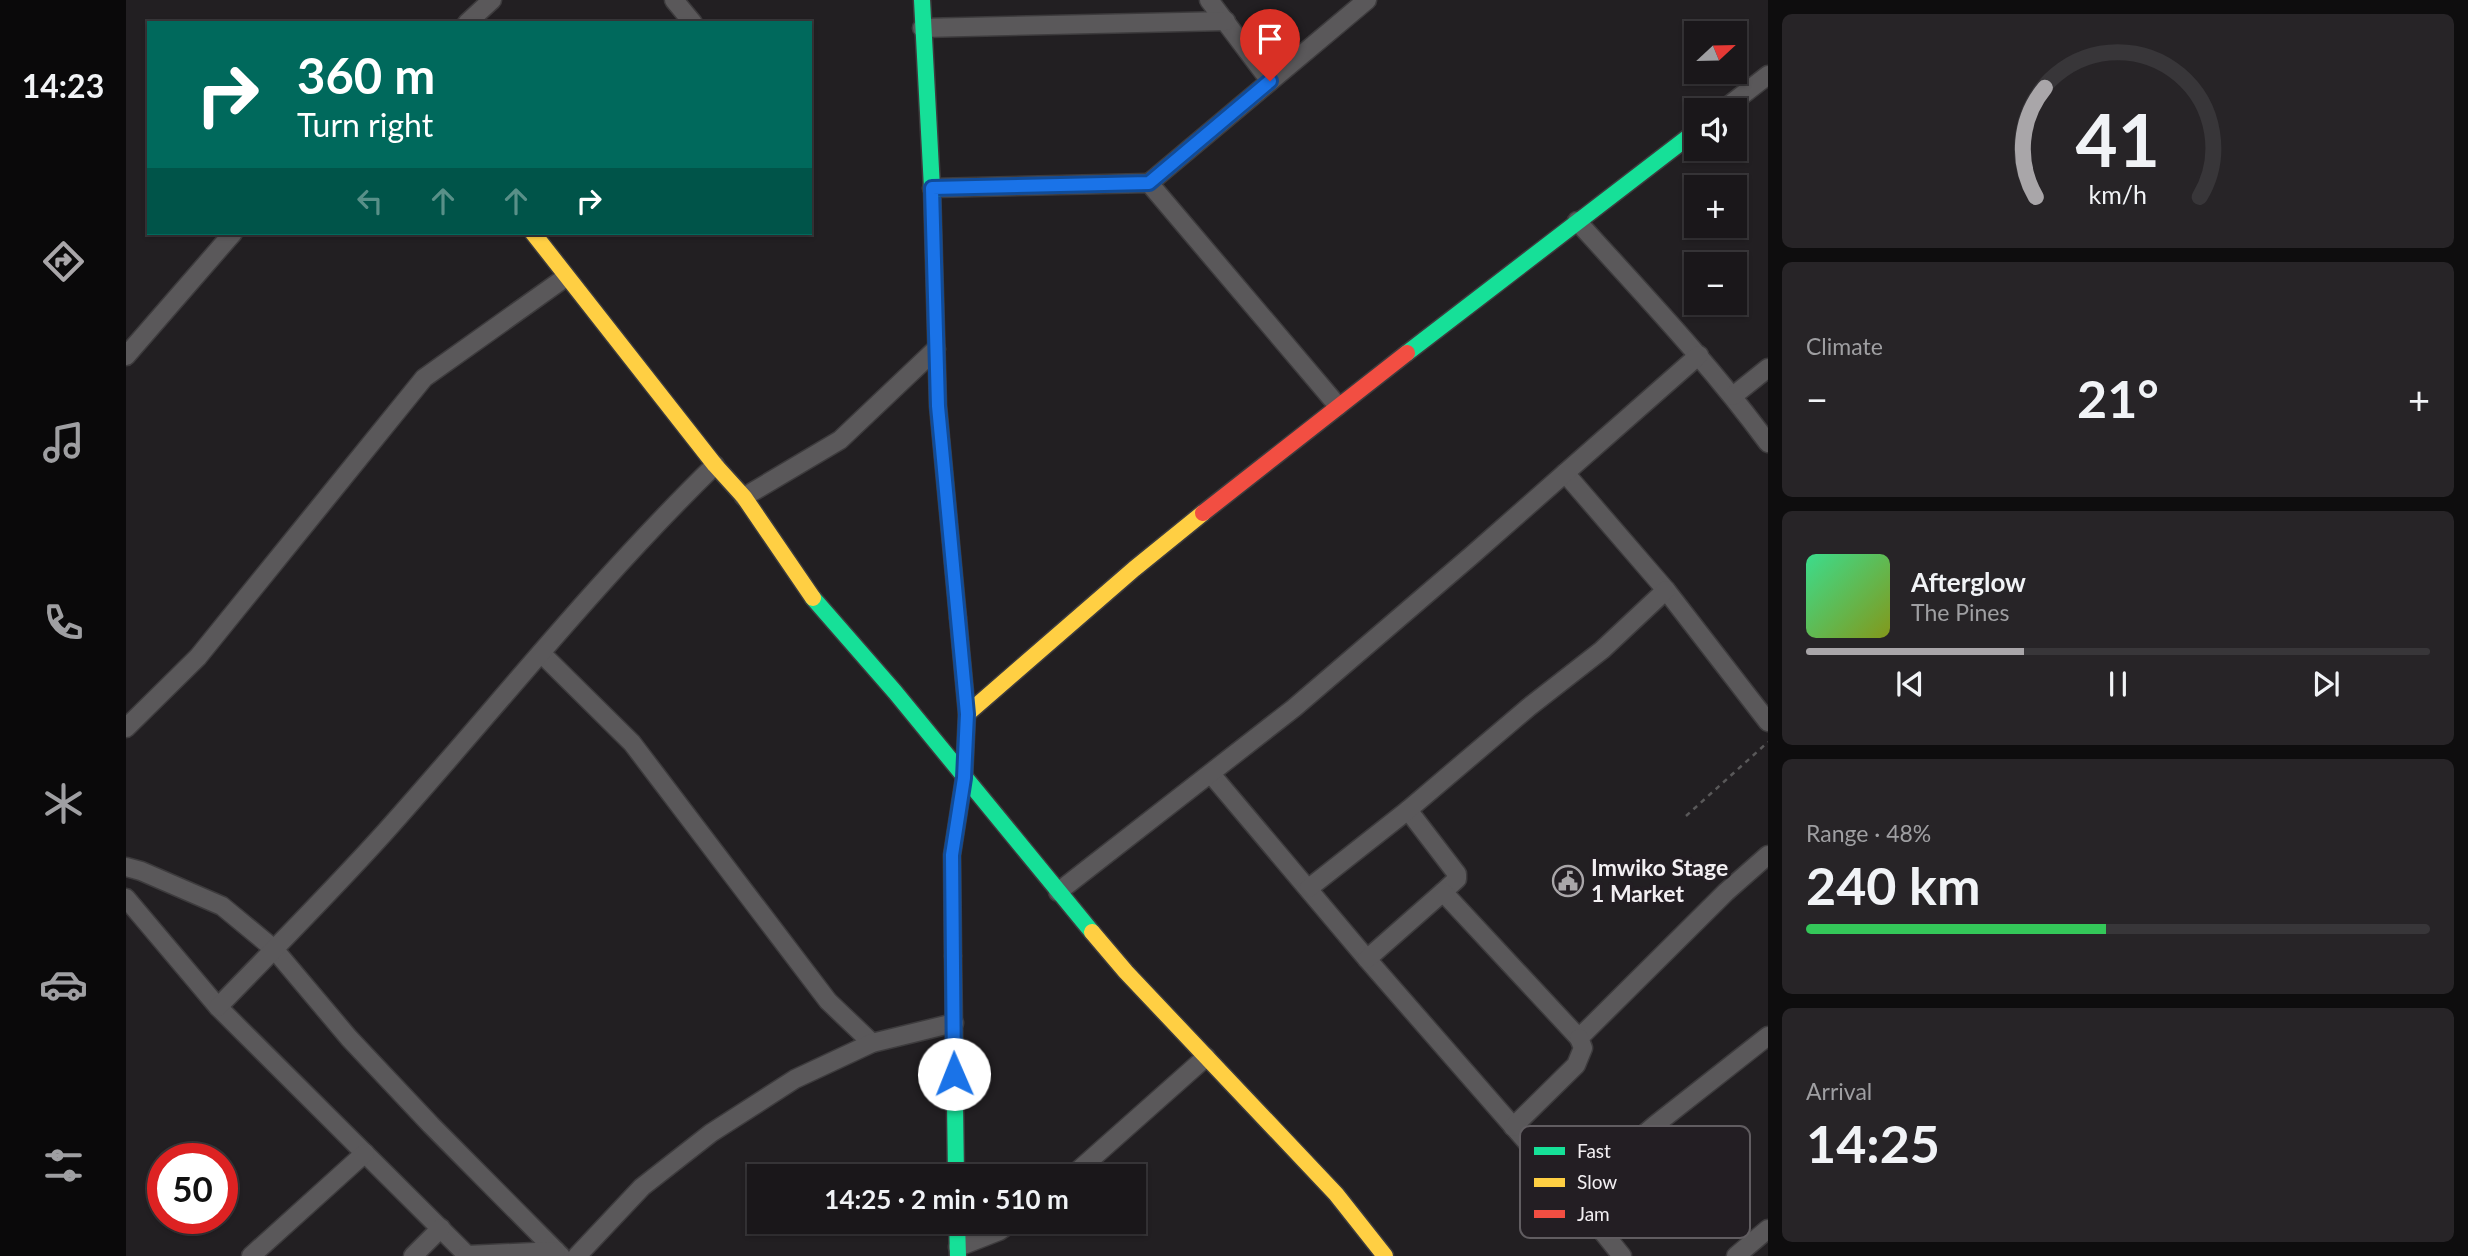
<!DOCTYPE html>
<meta charset="utf-8">
<style>
body{margin:0;font-family:Lato,sans-serif;background:#272427;color:#f1f3f6;height:100vh;display:flex;flex-direction:column;font-size:26px;white-space:nowrap}
*{box-sizing:border-box;margin:0}
p{font-size:23px;color:#9f9fa2}
.icon{flex:none;width:38px;height:38px;fill:none;stroke:currentColor;stroke-width:2;stroke-linecap:round;stroke-linejoin:round}
.map{position:relative;flex:1;overflow:hidden}
.side{display:flex;flex-direction:column;gap:14px;padding:14px;background:#0e0d0e;width:700px}
.side>*{flex:none}
.top-card{position:absolute;left:21px;top:21px;width:665px;height:214px;border-radius:0px;box-shadow:0 2px 5px #0004,0 0 0 2px #383639;background:#00695c;color:#fff;overflow:hidden}
.needle{width:46px;rotate:68deg}
.fabs{position:absolute;left:1558px;top:21px;display:grid;gap:14px}
.fabs a{display:grid;place-items:center;width:63px;height:63px;border-radius:0px;background:#1a171a;box-shadow:0 2px 5px #0004,0 0 0 2px #383639;font-size:35px}
.speed{position:absolute;left:21px;top:1143px;display:flex;gap:14px;font-size:35px;font-weight:700;text-align:center}
.speed>*{display:grid;place-content:center;width:91px;height:91px;border-radius:50%;background:#1a171a;box-shadow:0 2px 5px #0004,0 0 0 2px #383639;line-height:1}
.speed .limit{border:10px solid #d22;background:#fff;color:#111}
.pin{position:absolute;display:grid;place-items:center;width:60px;height:60px;color:#fff;margin:-72px -30px;border-radius:50% 50% 50% 0;rotate:-45deg;box-shadow:0 0 7px #0007}
.pin .icon{rotate:45deg}
.me{position:absolute;width:77px;margin:-38px;rotate:359deg;stroke-linejoin:round;filter:drop-shadow(0 0 5px #0008)}
.turn{display:flex;align-items:center;gap:24px;height:147px;padding:0 35px;font-size:32px}
.turn .icon{width:91px;height:91px;stroke-width:2.5}
.turn b{display:block;font-size:49px;line-height:60px}
.lanes{display:flex;align-items:center;height:66px;padding:0 35px;background:#0003;justify-content:center;gap:35px;direction:ltr}
.lanes .off{opacity:.35}
.big{font-size:52px;font-weight:700;line-height:1.1}
.side .tile{flex:1;display:flex;flex-direction:column;justify-content:center;gap:10px;min-width:0;padding:0 24px;border-radius:10px;background:#272427}
.side .dial{align-items:center;gap:0}
.dial svg{height:182px;overflow:visible;fill:none;stroke:#383639;stroke-width:7;stroke-linecap:round;text-anchor:middle}
.dial text{fill:#f1f3f6;stroke:none}
.song{display:flex;align-items:center;gap:21px}
.cover{width:84px;height:84px;border-radius:10px;background:linear-gradient(135deg,hsl(150 70% 55%),hsl(70 70% 35%))}
.played{height:7px;border-radius:4px;background:linear-gradient(90deg,#a9a6a9 35%,#383639 35%)}
.keys{display:flex;justify-content:space-around;direction:ltr}
.heat{display:flex;justify-content:space-between;align-items:center;font-size:38px;direction:ltr}
.charge{height:10px;border-radius:5px;background:linear-gradient(90deg,#34c759 48%,#383639 0)}
.trip{position:absolute;left:621px;top:1164px;width:399px;height:70px;border-radius:0px;background:#1a171a;box-shadow:0 2px 5px #0004,0 0 0 2px #383639;font-weight:700;line-height:70px;text-align:center}
main{display:flex;flex:1;min-height:0}
.dock{display:flex;flex-direction:column;width:126px;justify-content:space-around;align-items:center;background:#0a090a;color:#9f9fa2}
.dock .icon{width:49px;height:49px}
.dock .on{color:#a9a6a9}
.dock b{font-size:32px;color:#f1f3f6}
.map>svg:first-child{display:block}
.lines{fill:none;stroke-linecap:round;stroke-linejoin:round}
.street-casing{stroke:#3d3b3d;stroke-width:21}
.fast-casing{stroke:#3d3b3d;stroke-width:19}
.slow-casing{stroke:#3d3b3d;stroke-width:19}
.jam-casing{stroke:#3d3b3d;stroke-width:19}
.path{stroke:#595859;stroke-width:2.5;stroke-dasharray:5 5;stroke-linecap:butt}
.street{stroke:#5a585a;stroke-width:18}
.fast{stroke:#16e098;stroke-width:16}
.slow{stroke:#ffcf43;stroke-width:16}
.jam{stroke:#f24e42;stroke-width:16}
.route-casing{stroke:#114b97;stroke-width:18}
.route{stroke:#1a73e8;stroke-width:12}
.labels{text-anchor:middle;stroke-width:7;stroke-linejoin:round;paint-order:stroke}
.poi-label{font-size:23px;font-weight:bold;fill:#f2eff2;stroke:#231e23;text-anchor:start}
.key{fill:#231e23;stroke:#615d61;stroke-width:2}
.key-label{font-size:19px;fill:#f2eff2}
</style>
<main>
<nav class="dock">
<b>14:23</b>
<svg class="icon on" aria-label="directions" viewBox="0 0 24 24"><path d="M12 3l9 9-9 9-9-9zM9 14v-3h6M13 9l2 2-2 2"/></svg>
<svg class="icon" aria-label="music" viewBox="0 0 24 24"><path d="M9 18V5l10-2v13"/><circle cx="6" cy="18" r="3"/><circle cx="16" cy="16" r="3"/></svg>
<svg class="icon" aria-label="phone" viewBox="0 0 24 24"><path d="M5 4h4l2 5-3 2q2 4 5 5l2-3 5 2v4C11 20 4 13 5 4z"/></svg>
<svg class="icon" aria-label="climate" viewBox="0 0 24 24"><path d="M12 3v18M4 7l16 10M4 17L20 7"/></svg>
<svg class="icon" aria-label="car" viewBox="0 0 24 24"><path d="M5 17H2v-5l4-1 3-4h7l3 4 3 1v5h-3M9 17h6M6 11h13"/><circle cx="7" cy="17" r="2"/><circle cx="17" cy="17" r="2"/></svg>
<svg class="icon" aria-label="filters" viewBox="0 0 24 24"><path d="M4 7h16M4 17h16"/><circle cx="9" cy="7" r="2"/><circle cx="15" cy="17" r="2"/></svg>
</nav>
<div class="map">
<svg width="1642" height="1256" viewBox="0 0 1642 1256">
<rect width="100%" height="100%" fill="#221f22"/>
<g class="lines">
<g class="street-casing">
<g id="street">
<polyline points="548,0 567,23"/>
<polyline points="1083,0 1144,81"/>
<polyline points="341,23 366,0"/>
<polyline points="796,28 1100,21"/>
<polyline points="1597,110 1642,75"/>
<polyline points="1023,183 1241,0"/>
<polyline points="806,188 1023,183 1212,406"/>
<path d="M 1451,221 C 1517,294 1584,364 1642,443"/>
<polyline points="0,356 107,233"/>
<polyline points="1607,396 1642,368"/>
<polyline points="1439,473 1540,590 1642,722"/>
<polyline points="618,497 714,440 810,349"/>
<polyline points="415,653 506,743 702,1001 746,1043"/>
<polyline points="0,728 72,657 298,378 440,277"/>
<polyline points="1085,774 1241,959 1447,1195 1496,1256"/>
<polyline points="1282,810 1331,874 1331,879 1317,892"/>
<polyline points="0,867 15,871 96,906 148,949 223,1038 305,1125 435,1256"/>
<polyline points="1183,888 1282,810 1403,707 1476,650 1540,590"/>
<polyline points="932,892 1168,708 1345,556 1573,355"/>
<polyline points="0,898 92,1007 342,1256"/>
<polyline points="1241,959 1317,892 1453,1038 1600,892 1642,855"/>
<path d="M 92,1007 C 148,949 206,891 260,831 C 369,709 471,580 589,465"/>
<polyline points="1387,1127 1450,1065 1457,1048 1453,1038"/>
<polyline points="946,1176 1080,1057"/>
<polyline points="1447,1195 1529,1125 1642,1036"/>
<polyline points="832,1247 873,1231 886,1222"/>
<polyline points="341,1255 430,1251"/>
<polyline points="125,1256 239,1153"/>
<polyline points="287,1256 315,1228"/>
<polyline points="451,1256 516,1187 585,1133 669,1079 746,1043 828,1023"/>
<polyline points="1610,1256 1642,1229"/>
</g>
</g>
<g class="fast-casing">
<g id="fast">
<polyline points="796,0 806,188 812,406 832,618"/>
<polyline points="1281,353 1570,131"/>
<polyline points="687,598 769,692 966,932"/>
<polyline points="827,956 830,1176"/>
<polyline points="831,1222 832,1256"/>
</g>
</g>
<g class="slow-casing">
<g id="slow">
<polyline points="407,233 589,465 618,497 687,598"/>
<polyline points="841,714 1008,569 1077,513"/>
<polyline points="966,932 1000,972 1210,1194 1259,1256"/>
<polyline points="827,956 826,855 838,778 841,714 832,618"/>
</g>
</g>
<g class="jam-casing">
<polyline id="jam" points="1077,513 1281,353"/>
</g>
<polyline class="path" points="1560,816 1642,742"/>
<use href="#street" class="street"/>
<use href="#fast" class="fast"/>
<use href="#slow" class="slow"/>
<use href="#jam" class="jam"/>
</g>
<g class="lines">
<g class="route-casing">
<polyline id="route" points="828,1074 826,855 838,778 841,714 812,406 806,188 1023,183 1144,81"/>
</g>
<use href="#route" class="route"/>
</g>
<defs>
<g id="civic-ring" transform="scale(1.575)"><circle r="9.5" fill="#231e23" stroke="#a9a6a9" stroke-width="1.5"/><path d="M-.6-6.5H3V-4.5H.6V-3L4-1V1h2V6H-6V1h2V-1L-.6-3ZM-1.2 2.5V6h2.4V2.5Z" fill="#a9a6a9"/></g>
</defs>
<g fill-rule="evenodd">
<use href="#civic-ring" x="1442" y="881"/>
</g>
<g class="labels">
<g class="poi-label">
<text x="1465" y="876">Imwiko Stage<tspan x="1465" dy="26">1 Market</tspan></text>
</g>
</g>
<rect x="1394" y="1126" width="230" height="112" rx="10" class="key"/>
<rect x="1408" y="1147" width="31" height="8" fill="#16e098"/>
<rect x="1408" y="1178" width="31" height="9" fill="#ffcf43"/>
<rect x="1408" y="1210" width="31" height="8" fill="#f24e42"/>
<g class="key-label">
<text x="1451" y="1158">Fast</text>
<text x="1451" y="1189">Slow</text>
<text x="1451" y="1221">Jam</text>
</g>
</svg>
<div class="fabs">
<a><svg class="needle" viewBox="-14 -14 28 28"><path d="M0-13l5 13h-10z" fill="#e53935"/><path d="M0 13l5-13h-10z" fill="#9f9fa2"/></svg></a>
<a><svg class="icon" aria-label="sound" viewBox="0 0 24 24"><path d="M4 9h4l5-4v14l-5-4H4zM17 9q2 3 0 6"/></svg></a>
<a>+</a>
<a>−</a>
</div>
<div class="speed"><div class="limit">50</div></div>
<div class="pin" style="left:1144px;top:81px;background:#d93025"><svg class="icon" aria-label="arrive" viewBox="0 0 24 24"><path d="M6 21V4h12l-3 4 3 4H6"/></svg></div>
<svg class="me" style="left:828px;top:1074px" viewBox="-20 -20 40 40"><circle r="19" fill="#fff"/><path d="M0-13L10 11 0 6-10 11z" fill="#1a73e8"/></svg>
<div class="trip">14:25 · 2 min · 510 m</div>
<div class="top-card">
<div class="turn"><svg class="icon" aria-label="right" viewBox="0 0 24 24"><path d="M7 20v-9h11M14 6l5 5-5 5"/></svg><div><b>360 m</b>Turn right</div></div>
<div class="lanes"><svg class="icon off" aria-label="left" viewBox="0 0 24 24"><path d="M17 20v-9H6M10 6l-5 5 5 5"/></svg><svg class="icon off" aria-label="ahead" viewBox="0 0 24 24"><path d="M12 20V5M6 11l6-6 6 6"/></svg><svg class="icon off" aria-label="ahead" viewBox="0 0 24 24"><path d="M12 20V5M6 11l6-6 6 6"/></svg><svg class="icon" aria-label="right" viewBox="0 0 24 24"><path d="M7 20v-9h11M14 6l5 5-5 5"/></svg></div>
</div>
</div>
<section class="side">
<div class="tile dial"><svg viewBox="0 0 100 80">
<path d="M14 69A42 42 0 1 1 86 69"/>
<path d="M14 69A42 42 0 0 1 18 21" stroke="#a9a6a9"/>
<text x="50" y="56" font-size="32" font-weight="700">41</text>
<text x="50" y="72" font-size="11">km/h</text>
</svg></div>
<div class="tile"><p>Climate</p>
<div class="heat"><a>−</a><b class="big">21°</b><a>+</a></div>
</div>
<div class="tile">
<div class="song"><i class="cover"></i><div><b>Afterglow</b><p>The Pines</p></div></div>
<div class="played"></div>
<div class="keys"><svg class="icon" aria-label="previous" viewBox="0 0 24 24"><path d="M18 5L8 12l10 7zM5 5v14"/></svg><svg class="icon" aria-label="pause" viewBox="0 0 24 24"><path d="M8 5v14M16 5v14"/></svg><svg class="icon" aria-label="next" viewBox="0 0 24 24"><path d="M6 5l10 7-10 7zM19 5v14"/></svg></div>
</div>
<div class="tile"><p>Range · 48%</p><b class="big">240 km</b><div class="charge"></div></div>
<div class="tile"><p>Arrival</p><b class="big">14:25</b></div>
</section>
</main>
